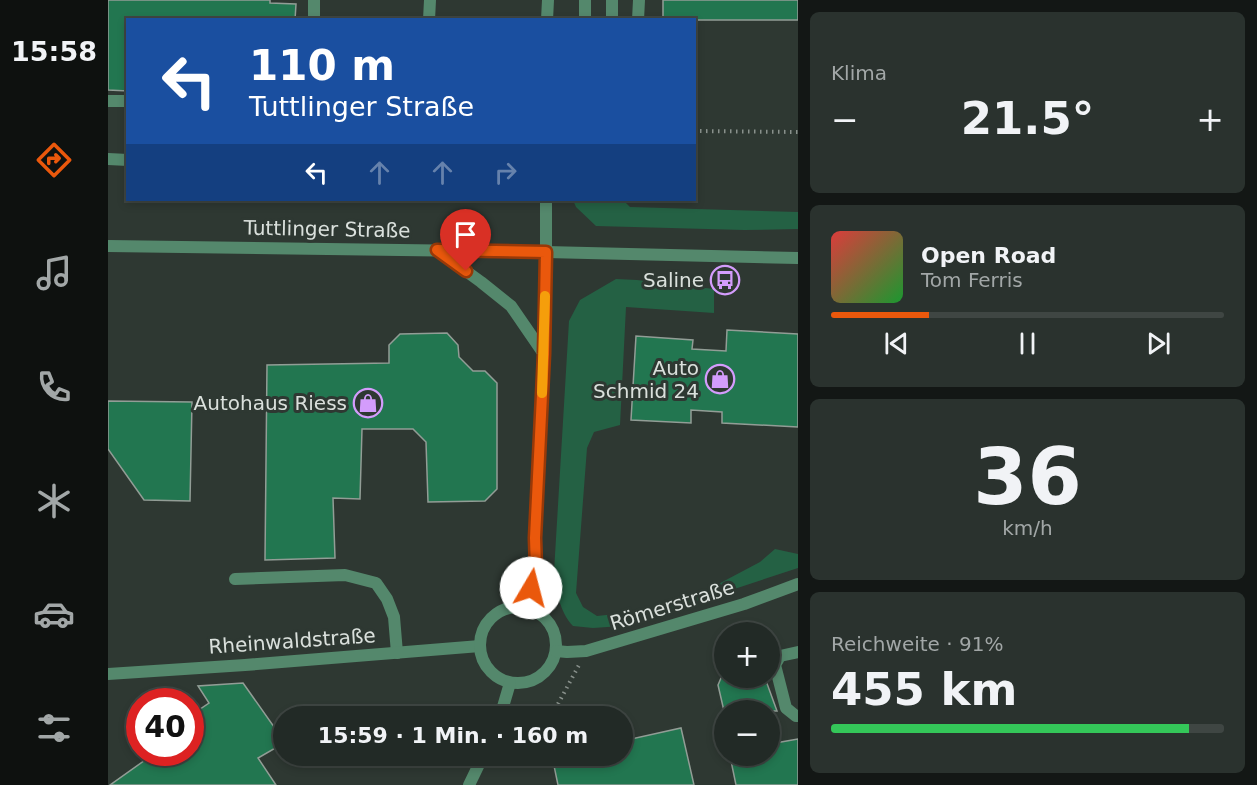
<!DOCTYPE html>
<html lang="de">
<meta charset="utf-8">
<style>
body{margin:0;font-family:"DejaVu Sans",sans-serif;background:#2a322e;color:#f1f3f6;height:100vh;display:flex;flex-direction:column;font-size:22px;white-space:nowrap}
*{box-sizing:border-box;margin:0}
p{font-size:20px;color:#a2a7a7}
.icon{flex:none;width:33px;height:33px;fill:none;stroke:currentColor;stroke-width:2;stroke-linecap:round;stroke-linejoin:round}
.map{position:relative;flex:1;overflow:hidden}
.drawer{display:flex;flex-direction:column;gap:12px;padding:12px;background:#131715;width:459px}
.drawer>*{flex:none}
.guide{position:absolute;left:18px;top:18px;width:570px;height:183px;border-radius:0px;box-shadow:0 3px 9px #0003,0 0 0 2px #3f4643;background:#1a4fa0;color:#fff;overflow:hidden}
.controls{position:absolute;left:606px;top:622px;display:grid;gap:12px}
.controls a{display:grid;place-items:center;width:66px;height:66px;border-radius:50%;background:#222a26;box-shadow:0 3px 9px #0003,0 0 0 2px #3f4643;font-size:30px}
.speed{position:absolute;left:18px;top:688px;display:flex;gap:12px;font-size:30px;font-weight:700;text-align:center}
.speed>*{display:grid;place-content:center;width:78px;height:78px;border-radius:50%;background:#222a26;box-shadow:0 3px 9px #0003,0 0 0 2px #3f4643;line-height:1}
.speed .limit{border:9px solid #d22;background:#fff;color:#111}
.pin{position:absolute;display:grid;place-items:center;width:51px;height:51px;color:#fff;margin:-62px -26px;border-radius:50% 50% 50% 0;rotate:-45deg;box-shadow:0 0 6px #0007}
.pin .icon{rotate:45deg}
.me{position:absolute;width:66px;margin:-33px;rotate:8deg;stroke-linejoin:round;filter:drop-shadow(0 0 4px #0008)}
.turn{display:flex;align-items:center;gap:21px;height:126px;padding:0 24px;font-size:27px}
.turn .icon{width:78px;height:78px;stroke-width:2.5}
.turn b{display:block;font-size:42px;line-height:51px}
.lanes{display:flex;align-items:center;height:57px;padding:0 24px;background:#0003;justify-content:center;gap:30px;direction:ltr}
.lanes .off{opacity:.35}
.big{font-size:45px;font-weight:800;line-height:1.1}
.drawer .widget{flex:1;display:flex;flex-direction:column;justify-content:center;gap:9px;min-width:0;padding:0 21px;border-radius:9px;background:#2a322e}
.drawer .dial{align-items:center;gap:0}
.dial b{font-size:78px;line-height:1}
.song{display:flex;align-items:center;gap:18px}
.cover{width:72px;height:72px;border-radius:9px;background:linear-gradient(135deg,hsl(0 70% 55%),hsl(130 70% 35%))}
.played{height:6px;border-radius:3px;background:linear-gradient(90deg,#ea580c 25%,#3f4643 25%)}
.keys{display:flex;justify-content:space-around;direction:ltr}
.heat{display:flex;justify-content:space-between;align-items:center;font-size:33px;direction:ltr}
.charge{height:9px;border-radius:4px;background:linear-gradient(90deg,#34c759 91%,#3f4643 0)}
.trip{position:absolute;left:165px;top:706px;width:360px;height:60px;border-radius:30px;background:#222a26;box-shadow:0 3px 9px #0003,0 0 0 2px #3f4643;font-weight:800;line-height:60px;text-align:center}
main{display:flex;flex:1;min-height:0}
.dock{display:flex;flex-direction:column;width:108px;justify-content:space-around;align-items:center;background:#0e110f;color:#a2a7a7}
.dock .icon{width:42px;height:42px}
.dock .on{color:#ea580c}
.dock b{font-size:27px;color:#f1f3f6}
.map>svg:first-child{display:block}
.green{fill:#246144}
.building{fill:#227650;stroke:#929d96;stroke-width:1.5}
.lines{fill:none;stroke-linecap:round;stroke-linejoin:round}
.path{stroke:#89918c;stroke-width:4;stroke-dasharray:1.5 4.5;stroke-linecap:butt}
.service{stroke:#54886c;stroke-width:12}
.minor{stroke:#54886c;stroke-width:12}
.tertiary{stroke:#54886c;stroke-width:12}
.route-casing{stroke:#983908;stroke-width:15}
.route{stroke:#ea580c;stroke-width:10}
.slow{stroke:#f59e0b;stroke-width:10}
.labels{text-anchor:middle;stroke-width:6;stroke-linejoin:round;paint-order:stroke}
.street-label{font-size:20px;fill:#dae0dc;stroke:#2e3832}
.poi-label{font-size:20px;fill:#dae0dc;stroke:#2e3832;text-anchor:end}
</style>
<main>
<nav class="dock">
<b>15:58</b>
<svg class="icon on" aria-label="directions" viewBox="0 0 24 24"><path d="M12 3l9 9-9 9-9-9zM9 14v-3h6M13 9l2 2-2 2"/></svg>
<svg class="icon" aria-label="music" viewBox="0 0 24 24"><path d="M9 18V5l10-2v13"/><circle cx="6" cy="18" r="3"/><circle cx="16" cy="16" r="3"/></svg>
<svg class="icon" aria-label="phone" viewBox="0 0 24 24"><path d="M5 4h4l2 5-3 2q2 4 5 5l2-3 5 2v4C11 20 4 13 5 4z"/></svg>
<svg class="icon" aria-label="climate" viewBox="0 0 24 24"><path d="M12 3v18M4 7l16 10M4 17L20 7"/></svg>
<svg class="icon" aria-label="car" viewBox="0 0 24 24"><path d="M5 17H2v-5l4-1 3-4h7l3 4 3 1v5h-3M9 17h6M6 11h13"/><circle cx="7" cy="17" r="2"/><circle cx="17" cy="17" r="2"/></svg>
<svg class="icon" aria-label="filters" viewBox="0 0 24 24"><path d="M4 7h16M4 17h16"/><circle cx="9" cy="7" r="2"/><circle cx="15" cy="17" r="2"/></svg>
</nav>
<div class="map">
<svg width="690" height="785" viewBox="0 0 690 785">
<rect width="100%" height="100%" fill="#2e3832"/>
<g class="green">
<polygon points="465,200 515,200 522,207 690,212 690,229 636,230 488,226 468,207"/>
<path d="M 508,279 L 529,280 L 606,289 L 606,313 L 518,307 L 512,425 L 486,432 L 479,448 L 468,593 L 475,607 L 489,616 L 535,611 L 584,598 L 652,562 L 667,549 L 690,554 L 690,568 L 514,626 L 485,628 L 465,626 C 451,611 449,592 446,572 L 461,321 L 472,300 Z"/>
</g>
<g class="building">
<polygon points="0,0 162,0 162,3 188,4 187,20 20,20 20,91 0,90"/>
<rect x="555" y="0" width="135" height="20"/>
<polygon points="619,330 690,334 690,427 614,423 614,412 583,410 583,423 523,420 528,336 585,340 584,349 618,351"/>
<polygon points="339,333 350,345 351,357 365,371 377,371 389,383 389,489 377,501 320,502 318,442 305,429 254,429 252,499 225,498 227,558 157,560 159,365 281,363 281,345 292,334"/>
<polygon points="0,401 84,402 82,501 36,500 0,449"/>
<polygon points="613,678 657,678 669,711 616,711 610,685"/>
<polygon points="135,683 176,741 176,743 150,758 168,785 2,785 47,753 82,753 82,716 101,703 90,686"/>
<polygon points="573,728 586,785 450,785 444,756 514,756 514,741"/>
<polygon points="690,739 690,785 628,785 622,756 662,756 662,744"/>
</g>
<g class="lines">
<g class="path">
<polyline points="586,131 690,132"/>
<polyline points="450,704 471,665"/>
</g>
<g class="service">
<polyline points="206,20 206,0"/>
<polyline points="321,20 322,0"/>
<polyline points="477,20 477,0"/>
<polyline points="504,20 504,0"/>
<polyline points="530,20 531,0"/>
<polyline points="0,101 20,101"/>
<polyline points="0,159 20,160"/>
<polyline points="127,579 237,575 268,583 279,599 286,617 289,653"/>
<polyline points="690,652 672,656 667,665 678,708 688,716 690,716"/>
</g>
<g class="minor">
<polyline points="439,20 440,0"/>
<polyline points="438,200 438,252"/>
<polyline points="0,674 137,665 372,646"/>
</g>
<g class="tertiary">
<polyline points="0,246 438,252 690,258"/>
<polyline points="329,250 373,282 403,306 436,354"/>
<circle cx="410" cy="645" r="38"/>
<polyline points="419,608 428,568 427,538 436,354 438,252"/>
<polyline points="448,651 459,652 478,651 636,604 690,584"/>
<polyline points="392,717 402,683"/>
<polyline points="361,785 375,756"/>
</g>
</g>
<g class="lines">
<g class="route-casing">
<polyline id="route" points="358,271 329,250 438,252 436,354 427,538 428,568 423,588"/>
</g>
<use href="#route" class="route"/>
<polyline class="slow" points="434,393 437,296"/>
</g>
<defs>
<g id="bus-ring" transform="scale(1.5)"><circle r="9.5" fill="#2e3832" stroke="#d39cfc" stroke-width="1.5"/><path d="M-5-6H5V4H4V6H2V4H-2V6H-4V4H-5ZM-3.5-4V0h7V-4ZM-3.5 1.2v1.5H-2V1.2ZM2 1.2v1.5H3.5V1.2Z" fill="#d39cfc"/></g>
<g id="shop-ring" transform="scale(1.5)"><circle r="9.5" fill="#2e3832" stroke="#d39cfc" stroke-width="1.5"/><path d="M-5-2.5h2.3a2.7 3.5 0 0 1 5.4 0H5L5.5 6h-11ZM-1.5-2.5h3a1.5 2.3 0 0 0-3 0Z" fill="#d39cfc"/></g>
</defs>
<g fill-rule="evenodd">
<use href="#bus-ring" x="617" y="280"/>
<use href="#shop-ring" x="612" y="379"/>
<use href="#shop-ring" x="260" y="403"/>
</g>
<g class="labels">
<g class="street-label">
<text transform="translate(219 229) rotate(1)" y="7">Tuttlinger Straße</text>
<text transform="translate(564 605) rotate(-17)" y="7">Römerstraße</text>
<text transform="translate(184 641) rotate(-4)" y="7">Rheinwaldstraße</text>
</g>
<g class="poi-label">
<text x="596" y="287">Saline</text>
<text x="591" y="375">Auto<tspan x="591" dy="23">Schmid 24</tspan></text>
<text x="239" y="410">Autohaus Riess</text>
</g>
</g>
</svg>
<div class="controls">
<a>+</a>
<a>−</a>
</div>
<div class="speed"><div class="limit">40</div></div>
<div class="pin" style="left:358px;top:271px;background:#d93025"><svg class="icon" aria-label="arrive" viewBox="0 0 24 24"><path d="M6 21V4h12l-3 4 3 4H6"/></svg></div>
<svg class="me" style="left:423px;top:588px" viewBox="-20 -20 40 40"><circle r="19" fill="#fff"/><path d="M0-13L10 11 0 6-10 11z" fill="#ea580c"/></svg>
<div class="trip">15:59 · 1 Min. · 160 m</div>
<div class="guide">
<div class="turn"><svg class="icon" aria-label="left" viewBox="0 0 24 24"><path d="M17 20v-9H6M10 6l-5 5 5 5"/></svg><div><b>110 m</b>Tuttlinger Straße</div></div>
<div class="lanes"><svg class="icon" aria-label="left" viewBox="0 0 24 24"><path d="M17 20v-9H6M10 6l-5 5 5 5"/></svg><svg class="icon off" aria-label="ahead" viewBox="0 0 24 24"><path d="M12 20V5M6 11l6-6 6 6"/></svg><svg class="icon off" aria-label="ahead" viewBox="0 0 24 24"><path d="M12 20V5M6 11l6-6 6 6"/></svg><svg class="icon off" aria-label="right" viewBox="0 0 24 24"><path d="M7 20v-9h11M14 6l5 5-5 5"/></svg></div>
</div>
</div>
<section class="drawer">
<div class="widget"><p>Klima</p>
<div class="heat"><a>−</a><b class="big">21.5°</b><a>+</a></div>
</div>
<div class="widget">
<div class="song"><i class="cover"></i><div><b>Open Road</b><p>Tom Ferris</p></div></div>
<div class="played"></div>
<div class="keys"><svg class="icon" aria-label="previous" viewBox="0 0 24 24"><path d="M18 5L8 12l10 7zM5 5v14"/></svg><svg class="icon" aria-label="pause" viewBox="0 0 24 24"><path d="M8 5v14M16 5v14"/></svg><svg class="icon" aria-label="next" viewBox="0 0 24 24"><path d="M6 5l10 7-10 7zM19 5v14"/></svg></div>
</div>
<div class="widget dial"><b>36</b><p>km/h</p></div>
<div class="widget"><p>Reichweite · 91%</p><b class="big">455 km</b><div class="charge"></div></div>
</section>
</main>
